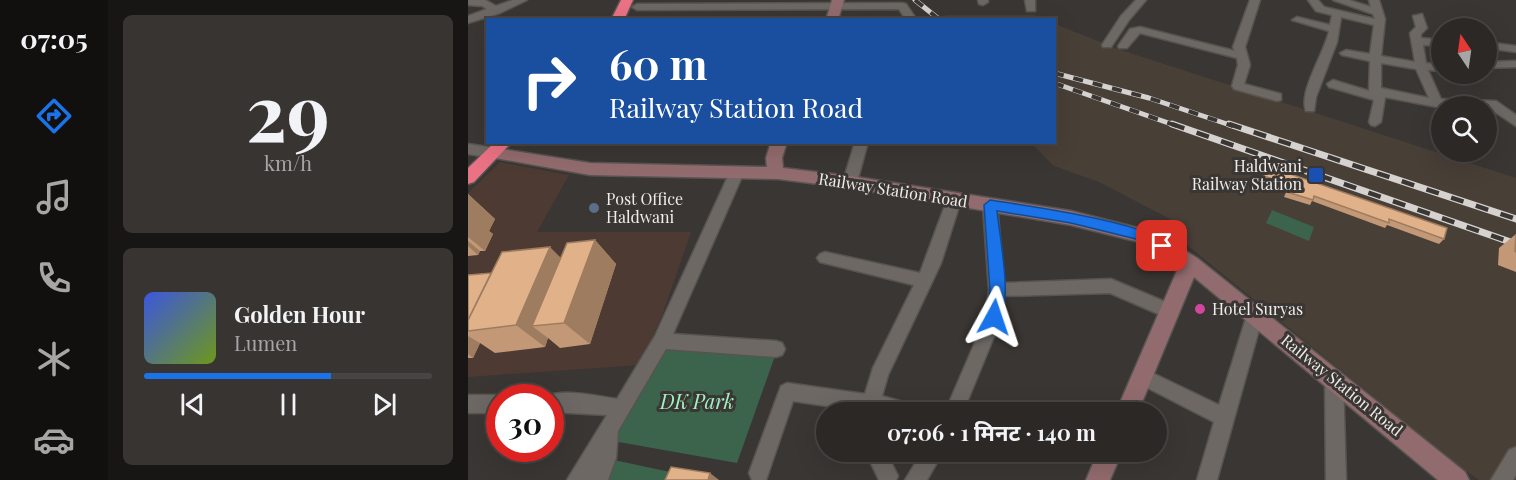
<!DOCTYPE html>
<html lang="hi">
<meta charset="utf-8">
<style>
body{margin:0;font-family:"Playfair Display","Noto Sans Devanagari",serif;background:#383432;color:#f1f3f6;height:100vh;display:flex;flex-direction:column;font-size:22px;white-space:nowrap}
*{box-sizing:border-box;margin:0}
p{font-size:20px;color:#a6a6a7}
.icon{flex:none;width:33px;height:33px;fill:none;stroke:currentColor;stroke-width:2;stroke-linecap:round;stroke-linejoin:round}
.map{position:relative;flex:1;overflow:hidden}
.panel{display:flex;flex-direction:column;gap:15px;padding:15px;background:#181615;width:360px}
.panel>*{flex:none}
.top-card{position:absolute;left:18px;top:18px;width:570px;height:126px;border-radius:0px;box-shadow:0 6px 24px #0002,0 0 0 2px #484443;background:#1a4fa0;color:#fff;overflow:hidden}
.needle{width:39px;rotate:347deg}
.fabs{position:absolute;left:963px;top:18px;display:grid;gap:12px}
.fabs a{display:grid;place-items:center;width:66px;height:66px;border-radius:50%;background:#2c2826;box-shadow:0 6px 24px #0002,0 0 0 2px #484443;font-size:30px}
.speed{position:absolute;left:18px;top:384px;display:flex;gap:12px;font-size:30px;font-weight:700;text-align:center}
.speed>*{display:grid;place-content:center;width:78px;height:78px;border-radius:50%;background:#2c2826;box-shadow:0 6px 24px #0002,0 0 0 2px #484443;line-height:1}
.speed .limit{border:9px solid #d22;background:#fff;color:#111}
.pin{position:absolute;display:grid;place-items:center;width:51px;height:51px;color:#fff;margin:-26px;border-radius:12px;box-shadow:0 3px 9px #0006}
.me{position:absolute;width:66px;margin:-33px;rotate:5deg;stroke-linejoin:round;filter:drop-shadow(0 0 4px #0008)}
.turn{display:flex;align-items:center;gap:21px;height:126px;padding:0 24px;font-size:27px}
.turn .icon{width:78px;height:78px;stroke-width:2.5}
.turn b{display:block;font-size:42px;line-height:51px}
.panel .card{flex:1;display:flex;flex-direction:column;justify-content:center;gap:9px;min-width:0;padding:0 21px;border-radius:9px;background:#383432}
.panel .dial{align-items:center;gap:0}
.dial b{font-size:78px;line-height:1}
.song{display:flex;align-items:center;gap:18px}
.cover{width:72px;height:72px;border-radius:9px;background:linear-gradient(135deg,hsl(230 70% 55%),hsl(80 70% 35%))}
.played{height:6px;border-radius:3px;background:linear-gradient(90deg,#1a73e8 65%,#484443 65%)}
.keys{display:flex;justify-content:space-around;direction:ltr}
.trip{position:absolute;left:348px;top:402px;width:351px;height:60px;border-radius:30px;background:#2c2826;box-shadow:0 6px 24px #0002,0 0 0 2px #484443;font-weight:700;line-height:60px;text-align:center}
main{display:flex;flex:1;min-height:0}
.tabs{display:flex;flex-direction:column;width:108px;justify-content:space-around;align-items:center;background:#12100f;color:#a6a6a7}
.tabs .icon{width:42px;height:42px}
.tabs .active{color:#1a73e8}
.tabs b{font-size:27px;color:#f1f3f6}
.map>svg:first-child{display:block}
.built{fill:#483f37}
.medical{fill:#4d3a33}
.green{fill:#3c634c}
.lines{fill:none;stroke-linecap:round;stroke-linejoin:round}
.street-casing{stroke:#575450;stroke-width:3}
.secondary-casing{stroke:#575450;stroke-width:3}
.highway-casing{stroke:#575450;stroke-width:3}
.street{fill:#6d6864;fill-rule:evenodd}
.secondary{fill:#926b6e;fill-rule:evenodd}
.highway{fill:#ea7284;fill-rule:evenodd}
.rail-far1-casing{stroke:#d5d2d0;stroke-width:5}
.rail-casing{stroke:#d5d2d0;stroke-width:7}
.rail-far1{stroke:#3a3633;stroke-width:4;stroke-dasharray:10;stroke-linecap:butt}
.rail{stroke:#3a3633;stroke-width:4.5;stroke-dasharray:13;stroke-linecap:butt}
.wall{fill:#c29876}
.shaded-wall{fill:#9e7c60}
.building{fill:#e1b189;stroke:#9e7c60;stroke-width:1.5}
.route{fill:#1a73e8;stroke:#114b97;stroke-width:1.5}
.transit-dot{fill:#1a4fb4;stroke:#3a3633;stroke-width:2}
.service-dot{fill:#5c6f8a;stroke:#3a3633;stroke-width:2}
.hotel-dot{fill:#d1479c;stroke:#3a3633;stroke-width:2}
.labels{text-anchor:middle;stroke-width:6;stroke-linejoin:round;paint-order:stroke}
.poi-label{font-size:16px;fill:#efecea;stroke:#3a3633;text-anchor:start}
.street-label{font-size:16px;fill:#efecea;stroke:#3a3633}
.near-park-label{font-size:20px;font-style:italic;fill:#9ff3c1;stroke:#3a3633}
</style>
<main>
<nav class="tabs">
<b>07:05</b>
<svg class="icon active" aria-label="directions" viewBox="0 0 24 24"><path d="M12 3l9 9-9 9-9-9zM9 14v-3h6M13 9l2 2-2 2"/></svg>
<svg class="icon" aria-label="music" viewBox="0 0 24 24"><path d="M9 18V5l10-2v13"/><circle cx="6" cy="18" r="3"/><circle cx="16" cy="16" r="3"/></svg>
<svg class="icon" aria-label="phone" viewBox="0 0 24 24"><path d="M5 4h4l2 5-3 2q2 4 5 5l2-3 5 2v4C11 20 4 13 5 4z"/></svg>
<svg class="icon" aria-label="climate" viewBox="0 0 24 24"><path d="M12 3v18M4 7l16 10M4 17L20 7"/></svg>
<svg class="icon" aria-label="car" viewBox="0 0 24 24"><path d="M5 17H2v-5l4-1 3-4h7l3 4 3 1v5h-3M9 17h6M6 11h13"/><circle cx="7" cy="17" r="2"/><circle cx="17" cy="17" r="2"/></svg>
</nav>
<section class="panel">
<div class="card dial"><b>29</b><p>km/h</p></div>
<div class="card">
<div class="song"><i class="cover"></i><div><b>Golden Hour</b><p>Lumen</p></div></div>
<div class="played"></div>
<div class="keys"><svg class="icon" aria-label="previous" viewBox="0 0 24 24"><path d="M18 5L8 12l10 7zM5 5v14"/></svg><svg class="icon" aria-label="pause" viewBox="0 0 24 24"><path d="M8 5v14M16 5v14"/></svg><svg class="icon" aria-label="next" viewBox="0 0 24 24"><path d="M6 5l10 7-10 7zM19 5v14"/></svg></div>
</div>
</section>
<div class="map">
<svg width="1048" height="480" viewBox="0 0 1048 480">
<rect width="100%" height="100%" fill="#3a3633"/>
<g class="built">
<polygon points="479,15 566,15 576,19 464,19"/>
<polygon points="587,24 650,49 1048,178 1048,480 1011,480 988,464 714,241 702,219 631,182 586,166 563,143 586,142"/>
</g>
<polygon class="medical" points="32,162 101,175 69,232 223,232 195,313 172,365 0,377 0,193"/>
<g class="green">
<polygon points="804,210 846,227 841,241 798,223"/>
<polygon points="197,345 308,353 269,463 145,441"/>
<polygon points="146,460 216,475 214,480 138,480"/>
</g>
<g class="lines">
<g class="street-casing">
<g id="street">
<polygon points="0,0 17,0 28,6 45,0 59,0 32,13 0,23 0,16 19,9 14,6 0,5"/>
<polygon points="510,0 520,0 520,2 515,5 511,4"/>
<polygon points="557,0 567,0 567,11 559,11"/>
<polygon points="668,0 678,0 661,20 643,47 635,47 634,45 653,16"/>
<polygon points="782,0 792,0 777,47 782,65 776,84 813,94 813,100 809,101 766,89 764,86 770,65 769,58 672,33 659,48 651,48 650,46 662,29 672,27 767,51 765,47"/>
<path d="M 840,0 L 850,0 L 856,7 L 907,19 L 905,14 L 865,0 L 881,0 L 903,7 L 901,0 L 911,0 L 917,19 L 913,56 L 947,62 L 942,33 L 948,27 L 945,16 L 954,14 L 959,28 L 953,34 L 953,38 L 974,40 L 974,46 L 955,45 L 958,63 L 974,65 L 974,71 L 960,70 L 973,99 L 1028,101 L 1048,115 L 1048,126 L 1018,106 L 969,107 L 917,97 L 913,122 L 907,126 L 903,125 L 901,122 L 906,100 L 861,87 L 859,84 L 865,80 L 901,91 L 902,61 L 874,55 L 872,53 L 878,50 L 902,54 L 906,25 L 873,17 L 869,42 L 848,97 L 846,111 L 838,111 C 830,92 857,52 861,31 L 824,20 L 829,17 L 862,25 L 864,15 L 848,11 ZM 913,63 L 948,69 L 961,98 L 913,88 Z"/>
<polygon points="434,3 438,4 449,20 438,20 431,9 169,10 164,7 169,4"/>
<polygon points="1018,42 1048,46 1048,52 1018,48"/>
<polygon points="1048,61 1048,67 1018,68 1018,62"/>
<polygon points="387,142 400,142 389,182 382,187 375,182"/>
<polygon points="0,144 27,148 34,153 27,158 0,154"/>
<path d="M 269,167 L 276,172 L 205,334 L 308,341 L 314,343 L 317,349 L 314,355 L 308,357 L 198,349 L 150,431 L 148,458 L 140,480 L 99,480 L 139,415 L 82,412 L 82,398 L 76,397 C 97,388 127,396 149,399 L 187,336 L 262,172 Z"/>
<polygon points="486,195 493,200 473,263 420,375 414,396 449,406 451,412 399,412 325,401 298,480 284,480 281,473 313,386 319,383 397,394 405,368 446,285 352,262 349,258 352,254 357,252 452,273 479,200"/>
<polygon points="522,200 529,205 536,283 643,279 707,306 709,311 707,316 701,318 695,316 642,293 536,296 534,317 495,412 477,412 518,317 521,290 515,205"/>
<polygon points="787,308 793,310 795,315 749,480 729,480 746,422 668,382 665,376 668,370 674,368 751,405 779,315 781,310"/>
<polygon points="866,370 872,372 875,378 878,480 858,480 857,378 860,372"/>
<polygon points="0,395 32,395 38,398 32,398 32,413 0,413"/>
<polygon points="1048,447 1048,475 1045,480 1023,480 1041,450"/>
<polygon points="401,452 420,452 420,456 430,476 428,480 411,480 400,457"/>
<polygon points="454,452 475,452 459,480 437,480"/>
</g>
</g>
<g class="secondary-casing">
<g id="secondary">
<polygon points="364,0 376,0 370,20 358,20"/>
<polygon points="303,142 319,142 314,158 315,168 382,176 603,211 686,232 729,258 997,472 1001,480 970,480 726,277 670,412 648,412 711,266 675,243 603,225 382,188 310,179 122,175 27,158 21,157 19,153 21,149 27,148 122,163 299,167 298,158"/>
<polygon points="630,452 654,452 642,480 618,480"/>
</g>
</g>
<g class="highway-casing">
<g id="highway">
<polygon points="153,0 165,0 156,20 143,20"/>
<polygon points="27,142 44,142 6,182 0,184 0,168"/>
</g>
</g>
<use href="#street" class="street"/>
<use href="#secondary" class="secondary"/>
<use href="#highway" class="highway"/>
<g class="rail-far1-casing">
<g id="rail-far1">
<polyline points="447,0 472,20"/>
<polyline points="586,73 681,98 765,126"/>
<polyline points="586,83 709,126"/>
</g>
</g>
<g class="rail-casing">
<g id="rail">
<polyline points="704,124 1048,244"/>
<polyline points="761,124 1048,219"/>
</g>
</g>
<use href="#rail-far1" class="rail-far1"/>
<use href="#rail" class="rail"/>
</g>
<g class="wall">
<polygon points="799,166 976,239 971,244 919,225 917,228 844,201 842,205 816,197 819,190 793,181"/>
<polygon points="0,194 27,219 21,231 25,234 17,251 12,251 10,255 0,256"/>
<polygon points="1048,234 1048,272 1030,265 1031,248"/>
<polygon points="127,240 148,264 122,344 92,348 80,338 77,347 27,353 12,343 5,358 0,358 0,275 23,273 92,258"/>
</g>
<g class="shaded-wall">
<polygon points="0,194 27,219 21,231 25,234 17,251 0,237"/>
<polygon points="127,240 148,264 122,344 96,323"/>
<polygon points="0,241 12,251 10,255 0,246"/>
<polygon points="82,247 106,271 64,326 80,338 77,347 48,325"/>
<polygon points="0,336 12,343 5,358 0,354"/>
<polygon points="242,473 251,480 240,480"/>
</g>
<g class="building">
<polygon points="799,166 979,228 976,239 921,219 921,223 846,196 845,200 819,192 822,185 796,176"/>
<polygon points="1048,234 1048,252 1047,251"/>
<polygon points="127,240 96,323 64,326 99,243"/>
<polygon points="82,247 48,325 0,331 0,320 34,252"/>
<polygon points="23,273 0,320 0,275"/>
<polygon points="203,467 242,473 240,480 197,480"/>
</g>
<path class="route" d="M 522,200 C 552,205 688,223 700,246 L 694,251 L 676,241 L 603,223 L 529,211 C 532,240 544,295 532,322 L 526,324 L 521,322 L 519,317 L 522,290 L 516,205 Z"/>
<rect class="transit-dot" x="840" y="167" width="16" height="16" rx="3"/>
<circle class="service-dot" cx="126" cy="208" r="6"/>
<circle class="hotel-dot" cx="732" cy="309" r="6"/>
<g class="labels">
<g class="poi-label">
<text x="834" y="172" text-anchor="end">Haldwani<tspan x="834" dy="18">Railway Station</tspan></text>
<text x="138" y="205">Post Office<tspan x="138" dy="18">Haldwani</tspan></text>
<text x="744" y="315">Hotel Suryas</text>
</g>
<g class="street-label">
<text transform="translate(425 190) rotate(9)" y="6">Railway Station Road</text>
<text transform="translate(874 385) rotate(39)" y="6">Railway Station Road</text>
</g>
<g class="near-park-label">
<text x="229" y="409">DK Park</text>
</g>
</g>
</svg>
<div class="fabs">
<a><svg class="needle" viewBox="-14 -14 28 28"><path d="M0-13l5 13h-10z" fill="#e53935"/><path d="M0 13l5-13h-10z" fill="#a6a6a7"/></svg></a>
<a><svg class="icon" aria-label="search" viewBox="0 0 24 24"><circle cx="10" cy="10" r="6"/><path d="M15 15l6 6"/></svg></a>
</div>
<div class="speed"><div class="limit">30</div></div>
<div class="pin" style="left:694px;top:246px;background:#d93025"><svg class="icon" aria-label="arrive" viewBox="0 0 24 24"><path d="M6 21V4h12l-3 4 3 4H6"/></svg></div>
<svg class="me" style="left:526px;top:317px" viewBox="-20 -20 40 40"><path d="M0-17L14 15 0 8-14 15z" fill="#1a73e8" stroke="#fff" stroke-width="4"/></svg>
<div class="trip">07:06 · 1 मिनट · 140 m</div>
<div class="top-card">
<div class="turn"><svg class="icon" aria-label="right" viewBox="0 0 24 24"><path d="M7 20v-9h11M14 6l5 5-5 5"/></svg><div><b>60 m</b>Railway Station Road</div></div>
</div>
</div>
</main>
